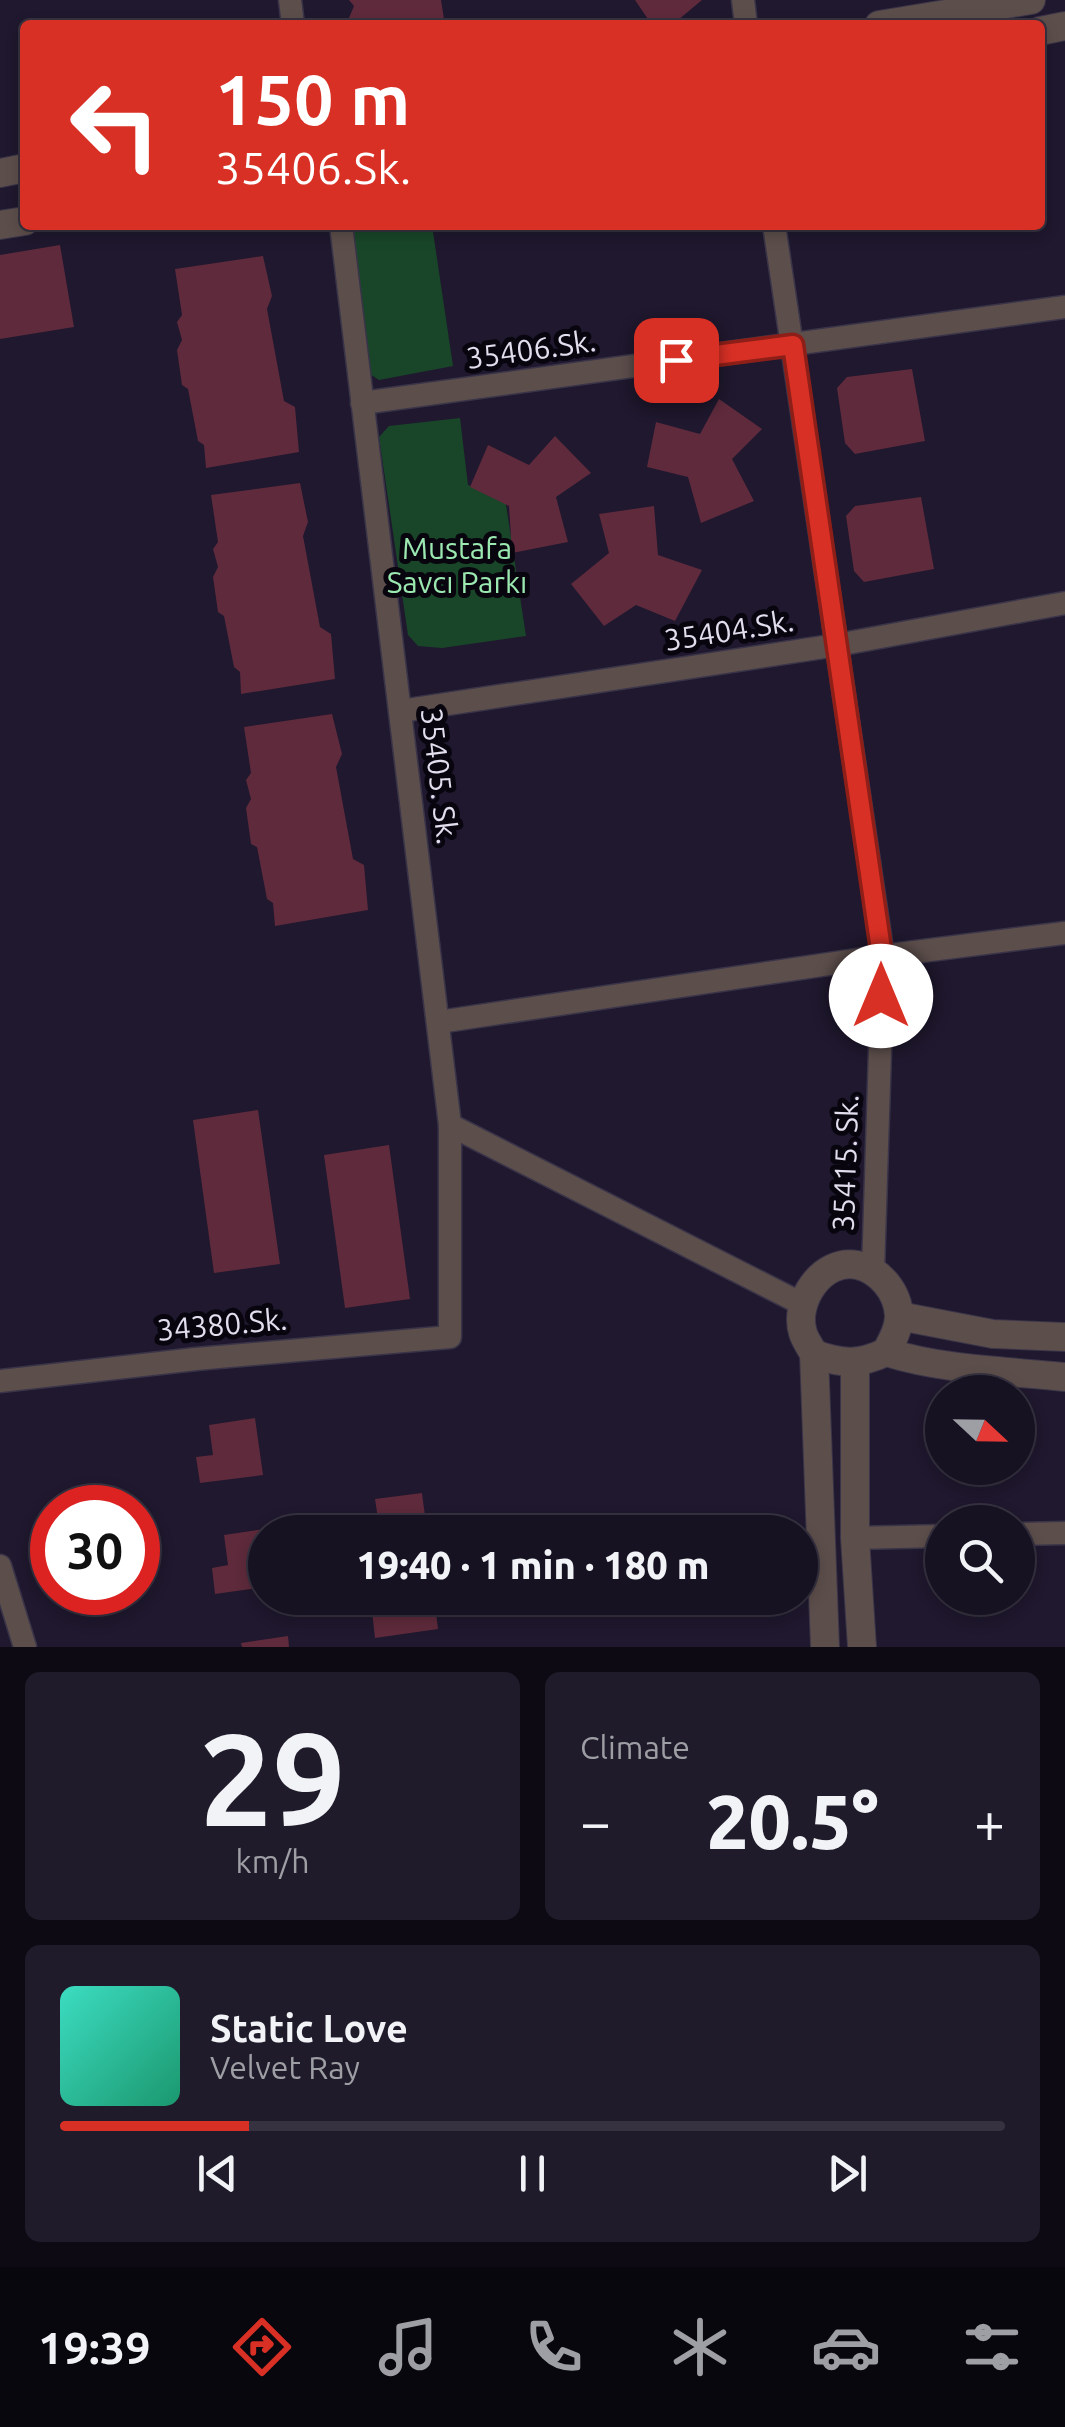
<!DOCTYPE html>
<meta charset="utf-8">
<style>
body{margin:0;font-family:Ubuntu,sans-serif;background:#201b2a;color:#f1f3f6;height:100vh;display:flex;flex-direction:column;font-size:38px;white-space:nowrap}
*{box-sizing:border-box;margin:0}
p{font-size:32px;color:#9e9ea5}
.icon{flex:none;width:55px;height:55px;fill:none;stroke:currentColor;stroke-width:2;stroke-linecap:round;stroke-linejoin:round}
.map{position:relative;height:1647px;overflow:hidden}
.sheet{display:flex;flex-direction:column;gap:25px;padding:25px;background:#0d0a13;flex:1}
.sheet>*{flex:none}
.top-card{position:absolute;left:20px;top:20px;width:1025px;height:210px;border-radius:10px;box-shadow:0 5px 15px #0003,0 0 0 2px #363240;background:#d93025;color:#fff;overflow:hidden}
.needle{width:65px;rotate:112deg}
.fabs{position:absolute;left:925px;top:1375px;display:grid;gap:20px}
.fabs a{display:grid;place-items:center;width:110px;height:110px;border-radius:50%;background:#171222;box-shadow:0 5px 15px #0003,0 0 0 2px #363240;font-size:50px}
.speed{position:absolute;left:30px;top:1485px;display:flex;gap:20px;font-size:50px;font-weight:700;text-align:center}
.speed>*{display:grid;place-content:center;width:130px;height:130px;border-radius:50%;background:#171222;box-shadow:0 5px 15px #0003,0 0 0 2px #363240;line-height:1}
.speed .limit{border:15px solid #d22;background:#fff;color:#111}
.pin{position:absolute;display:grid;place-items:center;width:85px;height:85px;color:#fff;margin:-42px;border-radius:20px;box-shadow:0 5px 15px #0006}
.me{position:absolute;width:110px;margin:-55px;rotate:0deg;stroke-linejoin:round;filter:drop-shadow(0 0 8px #0008)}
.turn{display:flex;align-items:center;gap:35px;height:210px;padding:0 30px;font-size:45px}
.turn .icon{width:130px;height:130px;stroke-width:2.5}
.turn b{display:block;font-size:70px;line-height:85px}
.big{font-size:75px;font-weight:800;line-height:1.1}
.sheet .tile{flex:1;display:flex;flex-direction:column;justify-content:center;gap:15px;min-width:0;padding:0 35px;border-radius:15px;background:#201b2a}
.sheet .dial{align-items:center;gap:0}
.dial b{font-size:130px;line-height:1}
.song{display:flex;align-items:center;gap:30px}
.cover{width:120px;height:120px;border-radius:15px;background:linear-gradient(135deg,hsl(170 70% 55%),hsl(160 70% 35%))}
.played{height:10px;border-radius:5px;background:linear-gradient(90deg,#d93025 20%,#363240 20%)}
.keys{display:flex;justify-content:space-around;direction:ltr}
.heat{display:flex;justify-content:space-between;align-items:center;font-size:55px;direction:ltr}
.sheet .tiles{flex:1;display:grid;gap:25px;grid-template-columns:1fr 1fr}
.tile:last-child{grid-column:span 2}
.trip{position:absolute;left:248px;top:1515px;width:570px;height:100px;border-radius:50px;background:#171222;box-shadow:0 5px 15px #0003,0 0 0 2px #363240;font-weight:800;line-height:100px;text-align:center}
.tab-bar{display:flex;height:160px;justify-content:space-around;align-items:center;background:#09070e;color:#9e9ea5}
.tab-bar .icon{width:70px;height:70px}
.tab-bar .on{color:#d93025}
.tab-bar b{font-size:45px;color:#f1f3f6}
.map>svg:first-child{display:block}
.green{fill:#194629}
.building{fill:#5e2a3c}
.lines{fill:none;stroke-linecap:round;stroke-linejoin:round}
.minor-casing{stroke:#3a3449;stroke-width:25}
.tertiary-casing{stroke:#3a3449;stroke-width:30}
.minor{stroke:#5c4e4b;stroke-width:22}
.tertiary{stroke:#5c4e4b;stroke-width:28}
.route-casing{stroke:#8d1f18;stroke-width:25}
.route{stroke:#d93025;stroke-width:18}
.labels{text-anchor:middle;stroke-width:10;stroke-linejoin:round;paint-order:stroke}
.street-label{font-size:30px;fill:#e2deee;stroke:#08050e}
.park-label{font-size:30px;fill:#9be9b1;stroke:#08050e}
</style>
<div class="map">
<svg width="1065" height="1647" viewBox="0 0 1065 1647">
<rect width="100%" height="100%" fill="#1f182e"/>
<g class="green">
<polygon points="344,225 432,225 453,366 379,380 364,370"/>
<polygon points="460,418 468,485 505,498 526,636 442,648 418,646 408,635 379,437 389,426"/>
</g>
<g class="building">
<polygon points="349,0 441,0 444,19 398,25 346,25 354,6"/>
<polygon points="635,0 702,0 672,25 652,25"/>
<polygon points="60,245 74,327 0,339 0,255"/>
<polygon points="263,256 272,296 267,309 284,401 295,407 299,452 206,468 204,445 198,441 188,389 182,385 177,350 182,340 177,322 182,315 175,269"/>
<polygon points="912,369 925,441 855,454 845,443 837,388 847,377"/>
<polygon points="719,399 762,429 732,459 754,501 701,523 688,477 647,467 656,422 700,434"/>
<polygon points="555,436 591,473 556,497 568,542 512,553 509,506 470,487 488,445 529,465"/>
<polygon points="300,483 308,522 303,536 320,627 331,634 335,679 241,694 240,672 234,667 224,616 218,612 213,577 218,567 213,549 218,542 211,495"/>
<polygon points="921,497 934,569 864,582 854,571 846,516 855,506"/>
<polygon points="654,506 658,555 702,570 675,621 636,605 604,626 571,584 609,553 599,514"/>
<polygon points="332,714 342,754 336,767 353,859 364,865 368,910 275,926 273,903 267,899 257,847 251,844 246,808 251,799 246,780 251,773 244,727"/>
<polygon points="258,1110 280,1264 214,1273 193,1120"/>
<polygon points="389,1145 410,1299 345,1308 324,1155"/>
<polygon points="255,1418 263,1475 200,1483 196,1457 213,1455 209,1425"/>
<polygon points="422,1493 427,1532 380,1532 375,1499"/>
<polygon points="271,1528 271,1532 265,1532 265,1587 215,1594 212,1568 228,1565 224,1535"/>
<polygon points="387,1598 434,1598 438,1629 375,1638 372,1611 388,1609"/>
<polygon points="288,1636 289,1647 242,1647 241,1643"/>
</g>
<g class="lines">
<g class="minor-casing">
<g id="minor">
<polyline points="290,0 293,25"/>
<polyline points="743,0 746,25"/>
<polyline points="774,225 883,956 873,1272"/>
<polyline points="362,403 1065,307"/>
<polyline points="401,711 837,645 1065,603"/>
<polyline points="439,1022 883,956 1065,933"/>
<polyline points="450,1125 804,1305"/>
<polyline points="0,1381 196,1359 450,1337 450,1125 341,225"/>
<polyline points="1018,1534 1065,1533"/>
<polyline points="855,1538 942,1536"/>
<polyline points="0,1566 25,1647"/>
</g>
</g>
<g class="tertiary-casing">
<g id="tertiary">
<polyline points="879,25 1031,0"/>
<polyline points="1040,31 1065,26"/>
<polyline points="0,173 25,168"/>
<polyline points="0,225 25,221"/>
<polyline points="899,1316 993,1334 1065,1337"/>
<path d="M 814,1354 C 842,1364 859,1365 886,1352 C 943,1370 1006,1371 1065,1377"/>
<polyline points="855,1362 855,1538 862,1647"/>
<path d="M 825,1647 L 814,1354 C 811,1348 805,1340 803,1333 C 793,1302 822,1258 857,1265 C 880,1270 898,1292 899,1316 C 899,1329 892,1341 886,1352"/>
</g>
</g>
<use href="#minor" class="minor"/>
<use href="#tertiary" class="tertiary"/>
</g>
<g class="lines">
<g class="route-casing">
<polyline id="route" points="676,360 793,345 882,956 881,996"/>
</g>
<use href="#route" class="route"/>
</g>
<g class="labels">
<g class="street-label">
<text transform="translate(531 350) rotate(-8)" y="10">35406.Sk.</text>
<text transform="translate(729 631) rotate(-9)" y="10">35404.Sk.</text>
<text transform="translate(439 776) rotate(83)" y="10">35405. Sk.</text>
<text transform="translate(846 1163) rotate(-88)" y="10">35415. Sk.</text>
<text transform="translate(222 1325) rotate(-5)" y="10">34380.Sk.</text>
</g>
<g class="park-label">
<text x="457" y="559">Mustafa<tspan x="457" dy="34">Savcı Parkı</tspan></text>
</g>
</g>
</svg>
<div class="fabs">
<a><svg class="needle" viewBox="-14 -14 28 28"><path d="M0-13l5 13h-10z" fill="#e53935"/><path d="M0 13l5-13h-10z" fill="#9e9ea5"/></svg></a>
<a><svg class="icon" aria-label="search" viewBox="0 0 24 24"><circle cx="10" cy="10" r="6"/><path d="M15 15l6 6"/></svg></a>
</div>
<div class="speed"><div class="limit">30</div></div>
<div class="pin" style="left:676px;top:360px;background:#d93025"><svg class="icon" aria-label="arrive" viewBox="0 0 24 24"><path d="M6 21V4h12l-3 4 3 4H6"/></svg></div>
<svg class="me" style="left:881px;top:996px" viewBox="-20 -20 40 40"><circle r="19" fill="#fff"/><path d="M0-13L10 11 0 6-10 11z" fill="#d93025"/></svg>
<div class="trip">19:40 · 1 min · 180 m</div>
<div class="top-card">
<div class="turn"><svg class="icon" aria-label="left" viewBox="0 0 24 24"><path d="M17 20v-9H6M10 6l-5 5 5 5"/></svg><div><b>150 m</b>35406.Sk.</div></div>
</div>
</div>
<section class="sheet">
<div class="tiles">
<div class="tile dial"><b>29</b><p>km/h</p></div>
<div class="tile"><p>Climate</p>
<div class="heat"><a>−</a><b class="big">20.5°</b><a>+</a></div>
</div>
<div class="tile">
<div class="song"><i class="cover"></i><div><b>Static Love</b><p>Velvet Ray</p></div></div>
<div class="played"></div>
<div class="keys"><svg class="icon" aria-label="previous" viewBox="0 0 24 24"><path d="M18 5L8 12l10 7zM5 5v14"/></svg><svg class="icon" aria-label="pause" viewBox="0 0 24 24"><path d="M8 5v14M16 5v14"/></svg><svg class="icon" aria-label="next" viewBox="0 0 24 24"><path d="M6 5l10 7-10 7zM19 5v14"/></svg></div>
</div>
</div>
</section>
<nav class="tab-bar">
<b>19:39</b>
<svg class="icon on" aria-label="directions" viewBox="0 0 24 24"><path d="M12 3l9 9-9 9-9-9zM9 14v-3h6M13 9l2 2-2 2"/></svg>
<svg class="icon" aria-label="music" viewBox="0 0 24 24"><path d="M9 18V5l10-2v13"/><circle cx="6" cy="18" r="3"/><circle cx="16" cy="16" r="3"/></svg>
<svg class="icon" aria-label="phone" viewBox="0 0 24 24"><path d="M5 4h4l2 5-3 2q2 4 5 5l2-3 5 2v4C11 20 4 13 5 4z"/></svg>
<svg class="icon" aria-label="climate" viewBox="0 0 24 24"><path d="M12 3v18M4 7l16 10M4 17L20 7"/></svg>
<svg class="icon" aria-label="car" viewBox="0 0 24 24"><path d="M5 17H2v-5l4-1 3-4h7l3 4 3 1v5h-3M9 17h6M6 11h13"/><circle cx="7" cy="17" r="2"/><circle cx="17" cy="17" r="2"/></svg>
<svg class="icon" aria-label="filters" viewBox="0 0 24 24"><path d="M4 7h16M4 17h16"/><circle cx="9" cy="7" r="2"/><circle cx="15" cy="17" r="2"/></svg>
</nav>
